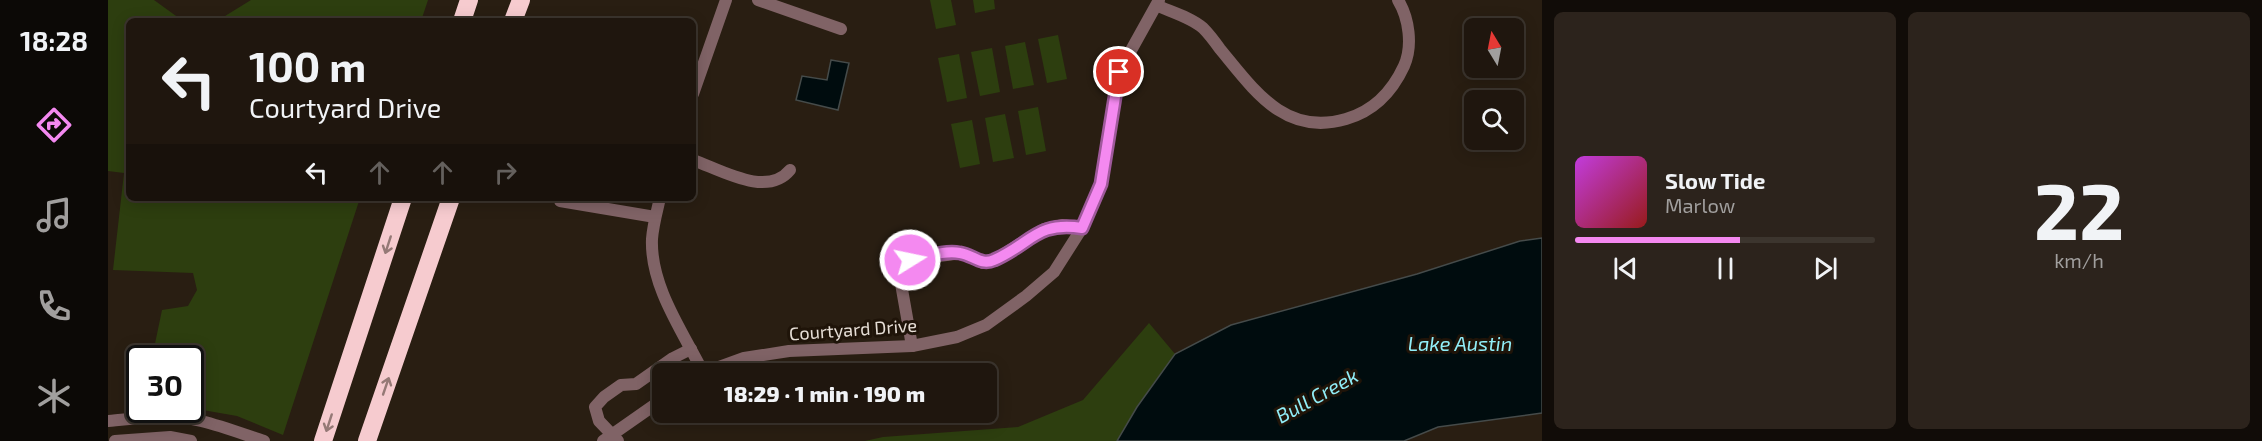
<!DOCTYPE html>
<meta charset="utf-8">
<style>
body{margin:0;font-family:"Exo 2",sans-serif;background:#2c231c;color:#f1f3f6;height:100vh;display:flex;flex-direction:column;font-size:22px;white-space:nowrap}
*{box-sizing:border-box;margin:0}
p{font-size:20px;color:#a19f9e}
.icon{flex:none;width:33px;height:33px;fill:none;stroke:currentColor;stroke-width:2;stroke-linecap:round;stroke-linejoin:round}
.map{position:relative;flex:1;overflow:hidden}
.side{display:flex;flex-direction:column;gap:12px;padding:12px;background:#110c08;width:720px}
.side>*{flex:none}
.banner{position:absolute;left:18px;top:18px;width:570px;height:183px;border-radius:9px;box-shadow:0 3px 15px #0003,0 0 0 2px #3c352e;background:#1f160e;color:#f1f3f6;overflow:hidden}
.needle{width:39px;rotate:350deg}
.tools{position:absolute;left:1356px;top:18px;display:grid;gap:12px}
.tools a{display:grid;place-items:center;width:60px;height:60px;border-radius:9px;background:#1f160e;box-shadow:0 3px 15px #0003,0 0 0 2px #3c352e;font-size:30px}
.speed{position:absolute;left:18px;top:345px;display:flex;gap:12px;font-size:30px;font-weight:700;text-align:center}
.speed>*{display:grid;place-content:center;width:78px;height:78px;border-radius:50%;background:#1f160e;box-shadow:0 3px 15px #0003,0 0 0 2px #3c352e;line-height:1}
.speed .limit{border:3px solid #111;border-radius:9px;background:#fff;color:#111}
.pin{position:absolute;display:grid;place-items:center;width:51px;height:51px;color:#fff;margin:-26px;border:3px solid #fff;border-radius:50%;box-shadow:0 2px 6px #0007}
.me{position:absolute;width:66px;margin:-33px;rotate:80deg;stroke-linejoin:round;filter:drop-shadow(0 0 4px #0008)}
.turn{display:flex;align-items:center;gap:21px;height:126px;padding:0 24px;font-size:27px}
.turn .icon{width:78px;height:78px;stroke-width:2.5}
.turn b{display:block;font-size:42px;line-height:51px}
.lanes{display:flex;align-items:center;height:57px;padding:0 24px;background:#0003;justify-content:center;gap:30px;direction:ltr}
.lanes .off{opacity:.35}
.side .widget{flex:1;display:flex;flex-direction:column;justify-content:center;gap:9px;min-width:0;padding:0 21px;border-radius:9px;background:#2c231c}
.side .dial{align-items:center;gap:0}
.dial b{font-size:78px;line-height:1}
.song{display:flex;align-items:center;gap:18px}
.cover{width:72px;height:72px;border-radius:9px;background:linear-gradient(135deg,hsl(290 70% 55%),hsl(0 70% 35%))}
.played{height:6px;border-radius:3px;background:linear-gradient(90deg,#f489f0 55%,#3c352e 55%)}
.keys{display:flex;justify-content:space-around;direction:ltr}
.side .tiles{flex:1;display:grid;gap:12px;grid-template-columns:repeat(2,1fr)}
.trip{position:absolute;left:544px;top:363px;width:345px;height:60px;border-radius:9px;background:#1f160e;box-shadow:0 3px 15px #0003,0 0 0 2px #3c352e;font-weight:800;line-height:60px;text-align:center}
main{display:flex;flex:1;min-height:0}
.tab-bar{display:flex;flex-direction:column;width:108px;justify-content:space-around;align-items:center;background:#0c0906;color:#a19f9e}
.tab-bar .icon{width:42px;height:42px}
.tab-bar .selected{color:#f489f0}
.tab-bar b{font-size:27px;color:#f1f3f6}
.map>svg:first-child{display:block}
.green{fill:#2d3e0f}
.water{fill:#000c0e;stroke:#454b4a;stroke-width:1.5}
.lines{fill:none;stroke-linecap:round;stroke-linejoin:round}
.street{stroke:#806366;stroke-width:12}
.highway{stroke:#f6cbcf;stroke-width:18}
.oneway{stroke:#957976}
.route-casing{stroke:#9f599c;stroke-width:15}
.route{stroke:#f489f0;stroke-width:10}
.labels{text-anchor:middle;stroke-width:6;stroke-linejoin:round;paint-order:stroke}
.street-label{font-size:18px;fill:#e6ded6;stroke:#1f1409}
.water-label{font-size:20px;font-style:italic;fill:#91eef8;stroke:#1f1409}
</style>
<main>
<nav class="tab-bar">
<b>18:28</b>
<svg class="icon selected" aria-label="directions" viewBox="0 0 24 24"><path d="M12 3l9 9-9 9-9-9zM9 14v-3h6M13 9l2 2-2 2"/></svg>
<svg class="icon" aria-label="music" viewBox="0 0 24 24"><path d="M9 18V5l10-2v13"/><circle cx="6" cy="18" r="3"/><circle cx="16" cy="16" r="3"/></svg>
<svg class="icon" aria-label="phone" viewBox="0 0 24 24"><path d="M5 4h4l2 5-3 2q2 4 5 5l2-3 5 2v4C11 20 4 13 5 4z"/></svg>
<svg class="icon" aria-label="climate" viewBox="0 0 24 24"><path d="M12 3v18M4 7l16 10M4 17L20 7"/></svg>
</nav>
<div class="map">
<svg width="1434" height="441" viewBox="0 0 1434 441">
<rect width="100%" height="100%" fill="#291e12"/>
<g class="green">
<polygon points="0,0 46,0 75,21 21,21 21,198 252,198 175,435 129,416 83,408 82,358 44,358 54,310 80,306 89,290 85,273 5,270 16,173 0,171"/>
<polygon points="143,0 320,0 313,21 109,21"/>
<polygon points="822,0 843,0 848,25 828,29"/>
<polygon points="865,0 886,0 887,9 867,13"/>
<polygon points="950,35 959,79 939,83 930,39"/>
<polygon points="917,42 926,85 905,89 897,46"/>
<polygon points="884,48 892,92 872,96 863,52"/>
<polygon points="851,54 859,98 839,102 830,58"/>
<polygon points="930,107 938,151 918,155 910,111"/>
<polygon points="897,114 906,158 885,162 877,118"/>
<polygon points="864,120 872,164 852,168 843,124"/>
<polygon points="1041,323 1067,354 1029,407 1009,441 757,441 775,437 910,427 975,400"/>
</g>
<g class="water">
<polygon points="723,60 741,63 730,110 688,100 694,76 719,80"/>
<polygon points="1434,238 1434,413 1330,427 1296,441 1009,441 1029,407 1067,354 1123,325 1309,274 1412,241"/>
</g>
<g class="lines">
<g class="street">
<polyline points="650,0 733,29"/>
<path d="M 1050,6 C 1064,12 1084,18 1095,28 C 1101,34 1107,42 1112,49 C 1146,90 1177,137 1238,119 C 1266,111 1284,92 1296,66 C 1305,46 1301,18 1290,0"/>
<polyline points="585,94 618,0"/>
<path d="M 585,160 C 613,170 659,198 682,170"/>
<path d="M 552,198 C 549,211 545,225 544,239 C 542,286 575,332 595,372"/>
<polyline points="452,201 547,217"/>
<polyline points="804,346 792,278 797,266 802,260 853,253 875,263 886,260 936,229 954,225 974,228"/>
<polyline points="592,374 636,358 681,351 804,346 849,337 878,325 918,296 946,272 974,228 993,184 1011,72 1051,0"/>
<path d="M 0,421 C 31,418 62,414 93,421 C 114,426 135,434 156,441"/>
<polyline points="7,441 62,437 83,441"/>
<polyline points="495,441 555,399"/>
<polyline points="510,441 491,421 487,407 496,397 513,385 528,384 565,358 583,349"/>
</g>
<g class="highway">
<polyline points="354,21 361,0"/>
<polyline points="405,21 413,0"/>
<polyline points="215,441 295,198"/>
<polyline points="259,441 343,198"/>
</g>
</g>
<defs><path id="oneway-shaft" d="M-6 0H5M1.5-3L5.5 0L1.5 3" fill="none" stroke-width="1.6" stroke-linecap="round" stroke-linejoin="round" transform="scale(1.5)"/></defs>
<g class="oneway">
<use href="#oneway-shaft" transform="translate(280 245) rotate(108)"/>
<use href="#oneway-shaft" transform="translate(278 386) rotate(-71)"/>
<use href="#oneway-shaft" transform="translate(221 423) rotate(108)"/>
</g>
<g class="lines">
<g class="route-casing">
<path id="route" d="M 802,260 C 817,257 837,250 852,253 C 865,255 873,266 886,260 C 923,244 928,221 974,228 L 993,184 L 1011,72"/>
</g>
<use href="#route" class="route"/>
</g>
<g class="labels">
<g class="street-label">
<text transform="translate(745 330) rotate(-4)" y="6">Courtyard Drive</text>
</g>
<g class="water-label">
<text x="1352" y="351">Lake Austin</text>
<text transform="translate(1209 396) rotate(-29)" y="7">Bull Creek</text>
</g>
</g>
</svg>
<div class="tools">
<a><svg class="needle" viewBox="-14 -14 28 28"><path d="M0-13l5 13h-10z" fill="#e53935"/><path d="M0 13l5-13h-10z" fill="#a19f9e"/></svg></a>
<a><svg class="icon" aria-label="search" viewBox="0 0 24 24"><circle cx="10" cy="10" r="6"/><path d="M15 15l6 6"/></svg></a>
</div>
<div class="speed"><div class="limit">30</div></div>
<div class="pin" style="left:1011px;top:72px;background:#d93025"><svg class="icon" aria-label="arrive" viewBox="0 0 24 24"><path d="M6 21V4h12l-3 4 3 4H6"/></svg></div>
<svg class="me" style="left:802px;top:260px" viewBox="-20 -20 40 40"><circle r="17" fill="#f489f0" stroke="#fff" stroke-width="3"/><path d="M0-11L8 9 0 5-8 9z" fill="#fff"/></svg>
<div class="trip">18:29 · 1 min · 190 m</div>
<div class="banner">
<div class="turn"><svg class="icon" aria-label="left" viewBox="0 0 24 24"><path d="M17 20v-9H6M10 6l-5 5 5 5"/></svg><div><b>100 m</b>Courtyard Drive</div></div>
<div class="lanes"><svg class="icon" aria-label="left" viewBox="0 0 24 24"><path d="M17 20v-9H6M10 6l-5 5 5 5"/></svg><svg class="icon off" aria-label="ahead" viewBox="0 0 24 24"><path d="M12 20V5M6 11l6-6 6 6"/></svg><svg class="icon off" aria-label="ahead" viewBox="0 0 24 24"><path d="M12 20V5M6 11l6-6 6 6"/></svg><svg class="icon off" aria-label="right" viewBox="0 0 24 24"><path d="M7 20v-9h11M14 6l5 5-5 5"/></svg></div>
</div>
</div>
<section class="side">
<div class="tiles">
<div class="widget">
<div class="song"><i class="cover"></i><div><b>Slow Tide</b><p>Marlow</p></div></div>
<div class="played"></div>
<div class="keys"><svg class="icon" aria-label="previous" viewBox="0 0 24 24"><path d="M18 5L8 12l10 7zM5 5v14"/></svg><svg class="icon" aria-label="pause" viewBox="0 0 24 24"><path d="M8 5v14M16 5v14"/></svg><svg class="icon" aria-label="next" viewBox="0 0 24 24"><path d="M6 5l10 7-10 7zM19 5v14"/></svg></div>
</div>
<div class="widget dial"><b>22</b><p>km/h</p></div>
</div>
</section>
</main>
